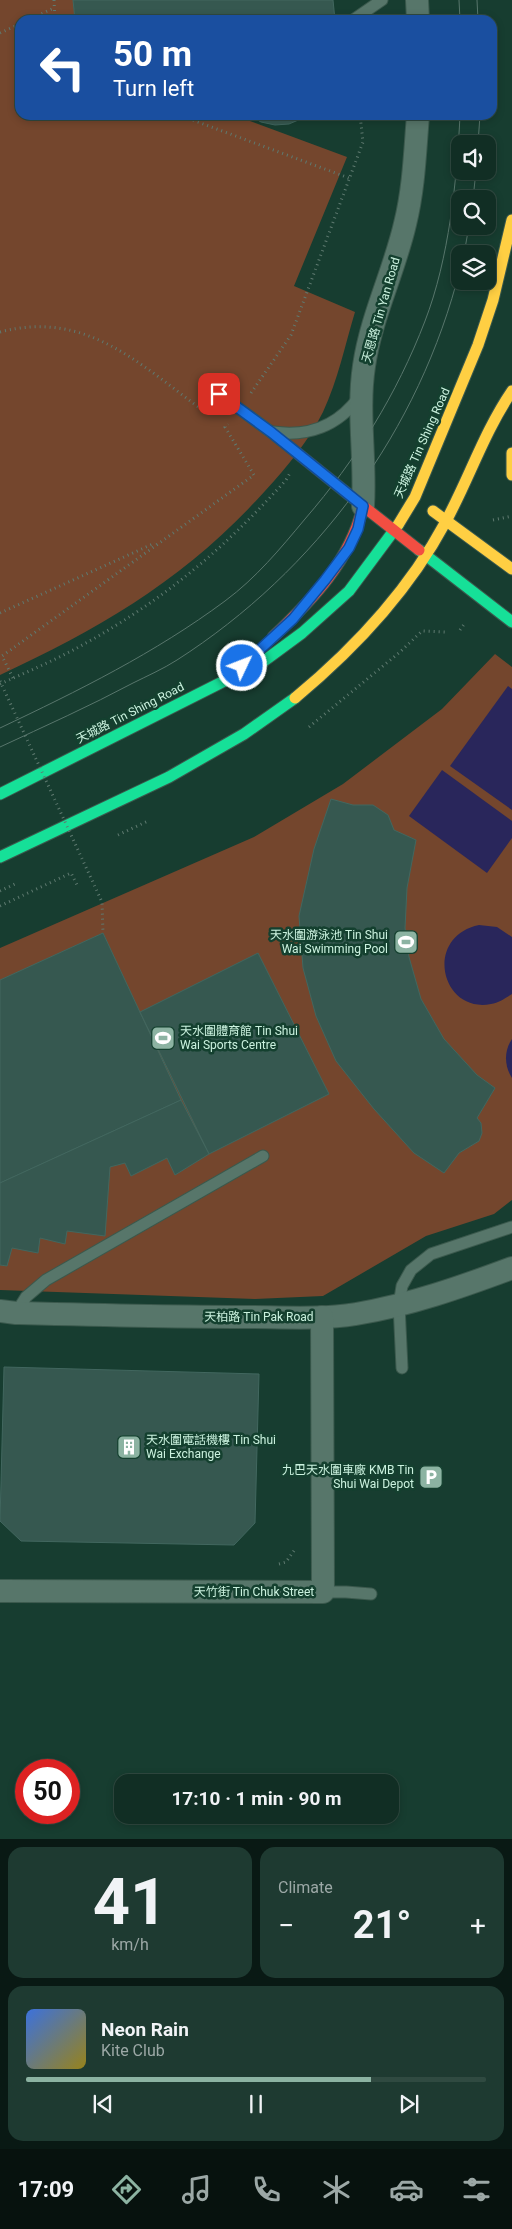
<!DOCTYPE html>
<meta charset="utf-8">
<style>
body{margin:0;font-family:Roboto,"Noto Sans TC",sans-serif;background:#1e3a31;color:#f1f3f6;height:100vh;display:flex;flex-direction:column;font-size:19px;white-space:nowrap}
*{box-sizing:border-box;margin:0}
p{font-size:16px;color:#9ca8a6}
.icon{flex:none;width:28px;height:28px;fill:none;stroke:currentColor;stroke-width:2;stroke-linecap:round;stroke-linejoin:round}
.map{position:relative;height:1839px;overflow:hidden}
.side{display:flex;flex-direction:column;gap:8px;padding:8px;background:#091914;flex:1}
.side>*{flex:none}
.hud{position:absolute;left:15px;top:15px;width:482px;height:105px;border-radius:15px;box-shadow:0 2px 8px #0003,0 0 0 1px #304a41;background:#1a4fa0;color:#fff;overflow:hidden}
.tools{position:absolute;left:451px;top:135px;display:grid;gap:10px}
.tools a{display:grid;place-items:center;width:45px;height:45px;border-radius:10px;background:#112e24;box-shadow:0 2px 8px #0003,0 0 0 1px #304a41;font-size:25px}
.speed{position:absolute;left:15px;top:1759px;display:flex;gap:10px;font-size:25px;font-weight:700;text-align:center}
.speed>*{display:grid;place-content:center;width:65px;height:65px;border-radius:50%;background:#112e24;box-shadow:0 2px 8px #0003,0 0 0 1px #304a41;line-height:1}
.speed .limit{border:8px solid #d22;background:#fff;color:#111}
.pin{position:absolute;display:grid;place-items:center;width:42px;height:42px;color:#fff;margin:-21px;border-radius:10px;box-shadow:0 2px 8px #0006}
.me{position:absolute;width:55px;margin:-28px;rotate:47deg;stroke-linejoin:round;filter:drop-shadow(0 0 4px #0008)}
.turn{display:flex;align-items:center;gap:18px;height:105px;padding:0 15px;font-size:22px}
.turn .icon{width:65px;height:65px;stroke-width:2.5}
.turn b{display:block;font-size:35px;line-height:42px}
.big{font-size:38px;font-weight:700;line-height:1.1}
.side .widget{flex:1;display:flex;flex-direction:column;justify-content:center;gap:8px;min-width:0;padding:0 18px;border-radius:15px;background:#1e3a31}
.side .dial{align-items:center;gap:0}
.dial b{font-size:65px;line-height:1}
.song{display:flex;align-items:center;gap:15px}
.cover{width:60px;height:60px;border-radius:8px;background:linear-gradient(135deg,hsl(220 70% 55%),hsl(50 70% 35%))}
.played{height:5px;border-radius:2px;background:linear-gradient(90deg,#8cb3a2 75%,#304a41 75%)}
.keys{display:flex;justify-content:space-around;direction:ltr}
.heat{display:flex;justify-content:space-between;align-items:center;font-size:28px;direction:ltr}
.side .tiles{flex:1;display:grid;gap:8px;grid-template-columns:1fr 1fr}
.widget:last-child{grid-column:span 2}
.trip{position:absolute;left:114px;top:1774px;width:285px;height:50px;border-radius:15px;background:#112e24;box-shadow:0 2px 8px #0003,0 0 0 1px #304a41;font-weight:700;line-height:50px;text-align:center}
.tabs{display:flex;height:80px;justify-content:space-around;align-items:center;background:#07120e;color:#9ca8a6}
.tabs .icon{width:35px;height:35px}
.tabs .active{color:#8cb3a2}
.tabs b{font-size:22px;color:#f1f3f6}
.map>svg:first-child{display:block}
.green{fill:#74462d}
.water{fill:#29265b}
.building{fill:#365850;stroke:#42675f}
.lines{fill:none;stroke-linecap:round;stroke-linejoin:round}
.lane-casing{stroke:#3b594d;stroke-width:13}
.street-casing{stroke:#3b594d;stroke-width:24}
.fast-casing{stroke:#3b594d;stroke-width:13}
.slow-casing{stroke:#3b594d;stroke-width:13}
.jam-casing{stroke:#3b594d;stroke-width:13}
.path{stroke:#5f7a70;stroke-width:3;stroke-dasharray:1 4;stroke-linecap:butt}
.lane{stroke:#57766a;stroke-width:11}
.street{stroke:#57766a;stroke-width:22}
.fast{stroke:#16e098;stroke-width:11}
.slow{stroke:#ffcf43;stroke-width:11}
.jam{stroke:#f24e42;stroke-width:11}
.tram{stroke:#58766c;stroke-width:1}
.path-bridge{stroke:#5f7a70;stroke-width:3;stroke-dasharray:1 4;stroke-linecap:butt}
.route-casing{stroke:#114b97;stroke-width:12}
.route{stroke:#1a73e8;stroke-width:9}
.labels{text-anchor:middle;stroke-width:5;stroke-linejoin:round;paint-order:stroke}
.street-label{font-size:12px;fill:#cbf2df;stroke:#14402f}
.poi-label{font-size:12px;fill:#cbf2df;stroke:#14402f;text-anchor:end}
</style>
<div class="map">
<svg width="512" height="1839" viewBox="0 0 512 1839">
<rect width="100%" height="100%" fill="#173d30"/>
<g class="green">
<path d="M 0,0 L 73,0 L 75,20 L 20,20 L 20,115 L 234,115 L 347,157 L 294,286 L 355,312 C 345,345 338,380 323,412 C 308,442 287,467 265,491 C 188,577 103,627 0,675 Z"/>
<polygon points="495,654 512,667 512,1200 494,1214 426,1236 323,1296 255,1299 0,1290 0,948 254,837 343,784 442,709"/>
</g>
<g class="water">
<polygon points="508,686 512,689 512,810 450,766"/>
<polygon points="442,770 512,821 512,838 487,873 409,816"/>
<path d="M 479,925 L 497,927 L 512,937 L 512,994 C 505,998 499,1003 491,1004 C 441,1014 423,937 479,925 Z"/>
<path d="M 512,1039 L 512,1078 C 504,1065 504,1051 512,1039 Z"/>
</g>
<g class="building">
<polygon points="73,0 333,0 335,20 75,20"/>
<polygon points="249,115 310,115 289,124 275,125 261,122"/>
<polygon points="331,799 353,805 373,805 388,815 394,830 416,840 407,888 405,928 409,957 421,999 444,1039 477,1075 495,1088 477,1118 481,1123 482,1133 479,1141 459,1153 444,1173 414,1153 374,1109 336,1061 316,1016 303,968 299,916 314,849"/>
<polygon points="103,933 181,1100 0,1183 0,980"/>
<polygon points="258,953 329,1094 209,1154 140,1012"/>
<polygon points="181,1100 209,1154 175,1175 167,1158 131,1176 125,1163 110,1167 105,1236 67,1231 65,1244 40,1238 38,1253 12,1248 7,1266 0,1265 0,1183"/>
<polygon points="4,1367 259,1374 255,1523 234,1545 21,1541 0,1521"/>
</g>
<g class="lines">
<g class="lane-casing">
<g id="lane">
<polyline points="353,20 382,0"/>
<polyline points="219,394 271,432 363,506"/>
<path d="M 273,432 C 308,437 338,426 359,397"/>
<polyline points="16,1313 26,1297 46,1280 263,1156"/>
<polyline points="402,1368 399,1305 402,1286 411,1270 431,1254 512,1227"/>
<polyline points="323,1592 346,1592 371,1594"/>
</g>
</g>
<g class="street-casing">
<g id="street">
<polyline points="417,0 418,20"/>
<path d="M 363,506 C 366,459 357,412 364,366 C 371,317 394,272 405,224 C 414,188 415,151 418,115"/>
<path d="M 0,1311 L 16,1313 C 92,1315 167,1317 243,1317 C 280,1317 319,1320 356,1314 C 410,1305 461,1287 512,1268"/>
<polyline points="0,1591 323,1592 322,1317"/>
</g>
</g>
<g class="fast-casing">
<g id="fast">
<polyline points="419,550 512,622"/>
<polyline points="0,794 264,661 302,633 349,591 398,525"/>
<polyline points="0,857 169,777 244,734 295,698"/>
</g>
</g>
<g class="slow-casing">
<g id="slow">
<polyline points="512,453 512,475"/>
<polyline points="433,511 512,569"/>
<polyline points="398,525 415,497 478,345 493,300 512,220"/>
<path d="M 295,698 C 354,649 409,590 445,523 C 469,479 484,432 512,391"/>
</g>
</g>
<g class="jam-casing">
<path id="jam" d="M 273,637 C 312,600 351,560 363,506 L 419,550"/>
</g>
<g class="path">
<polyline points="54,0 55,20"/>
<polyline points="28,20 54,8"/>
<polyline points="0,33 20,24"/>
<polyline points="179,115 349,178"/>
<path d="M 0,332 C 88,309 141,366 208,414"/>
<polyline points="251,393 291,335 363,142 360,115"/>
<polyline points="493,520 512,516"/>
<polyline points="0,613 155,543"/>
<polyline points="460,630 465,623"/>
<polyline points="13,678 2,656 254,475 225,427 228,424"/>
<path d="M 0,684 C 29,671 58,659 86,643 C 165,599 226,547 286,480 L 290,473"/>
<polyline points="309,727 400,652 422,631 445,632"/>
<polyline points="118,835 148,821"/>
<polyline points="0,891 15,884"/>
<polyline points="0,906 71,873 77,885"/>
<polyline points="279,1564 286,1562 296,1548"/>
</g>
<use href="#lane" class="lane"/>
<use href="#street" class="street"/>
<use href="#fast" class="fast"/>
<use href="#slow" class="slow"/>
<use href="#jam" class="jam"/>
<g class="tram">
<polyline points="459,0 460,20"/>
<polyline points="477,0 478,20"/>
<polyline points="478,144 480,115"/>
<polyline points="473,199 476,171"/>
<polyline points="464,254 469,226"/>
<path d="M 0,728 C 78,691 155,653 225,601 C 256,578 280,549 305,519 C 356,460 397,394 425,321 C 449,259 457,180 460,115"/>
<path d="M 0,747 C 45,726 90,706 133,683 C 147,676 163,669 177,660 C 316,571 420,430 460,269"/>
</g>
<polyline class="path-bridge" points="0,681 102,902 103,933"/>
</g>
<g class="lines">
<g class="route-casing">
<polyline id="route" points="219,394 271,432 363,506 358,529 349,548 325,580 293,619 242,666"/>
</g>
<use href="#route" class="route"/>
</g>
<defs>
<g id="stadium-square" transform="scale(1.25)"><rect x="-9" y="-9" width="18" height="18" rx="4" fill="#8cb3a2" stroke="#14402f"/><path d="M0-5a6.5 5 0 1 0 0 10a6.5 5 0 1 0 0-10ZM-3.5-1.8h7v3.6h-7Z" fill="#fff"/></g>
<g id="building-square" transform="scale(1.25)"><rect x="-9" y="-9" width="18" height="18" rx="4" fill="#8cb3a2" stroke="#14402f"/><path d="M-4-6H4V6H1V3H-1V6H-4ZM-2.5-4.3h1.7v1.8h-1.7ZM.8-4.3h1.7v1.8H.8ZM-2.5-1h1.7V.8h-1.7ZM.8-1h1.7V.8H.8Z" fill="#fff"/></g>
<g id="parking-square" transform="scale(1.25)"><rect x="-9" y="-9" width="18" height="18" rx="4" fill="#8cb3a2" stroke="#14402f"/><path d="M-3.5-5.5H1a3.5 3.5 0 0 1 0 7H-1V5.5H-3.5ZM-1-3.4V-.6H.8a1.4 1.4 0 0 0 0-2.8Z" fill="#fff"/></g>
</defs>
<g fill-rule="evenodd">
<use href="#stadium-square" x="406" y="942"/>
<use href="#stadium-square" x="163" y="1038"/>
<use href="#building-square" x="129" y="1447"/>
<use href="#parking-square" x="431" y="1477"/>
</g>
<g class="labels">
<g class="street-label">
<text transform="translate(381 310) rotate(-74)" y="4">天恩路 Tin Yan Road</text>
<text transform="translate(422 443) rotate(-66)" y="4">天城路 Tin Shing Road</text>
<text transform="translate(130 713) rotate(-27)" y="4">天城路 Tin Shing Road</text>
<text x="259" y="1321">天柏路 Tin Pak Road</text>
<text x="254" y="1596">天竹街 Tin Chuk Street</text>
</g>
<g class="poi-label">
<text x="388" y="939">天水圍游泳池 Tin Shui<tspan x="388" dy="14">Wai Swimming Pool</tspan></text>
<text x="180" y="1035" text-anchor="start">天水圍體育館 Tin Shui<tspan x="180" dy="14">Wai Sports Centre</tspan></text>
<text x="146" y="1444" text-anchor="start">天水圍電話機樓 Tin Shui<tspan x="146" dy="14">Wai Exchange</tspan></text>
<text x="414" y="1474">九巴天水圍車廠 KMB Tin<tspan x="414" dy="14">Shui Wai Depot</tspan></text>
</g>
</g>
</svg>
<div class="tools">
<a><svg class="icon" aria-label="sound" viewBox="0 0 24 24"><path d="M4 9h4l5-4v14l-5-4H4zM17 9q2 3 0 6"/></svg></a>
<a><svg class="icon" aria-label="search" viewBox="0 0 24 24"><circle cx="10" cy="10" r="6"/><path d="M15 15l6 6"/></svg></a>
<a><svg class="icon" aria-label="layers" viewBox="0 0 24 24"><path d="M12 4l9 5-9 5-9-5zM3 14l9 5 9-5"/></svg></a>
</div>
<div class="speed"><div class="limit">50</div></div>
<div class="pin" style="left:219px;top:394px;background:#d93025"><svg class="icon" aria-label="arrive" viewBox="0 0 24 24"><path d="M6 21V4h12l-3 4 3 4H6"/></svg></div>
<svg class="me" style="left:242px;top:666px" viewBox="-20 -20 40 40"><circle r="17" fill="#1a73e8" stroke="#fff" stroke-width="3"/><path d="M0-11L8 9 0 5-8 9z" fill="#fff"/></svg>
<div class="trip">17:10 · 1 min · 90 m</div>
<div class="hud">
<div class="turn"><svg class="icon" aria-label="left" viewBox="0 0 24 24"><path d="M17 20v-9H6M10 6l-5 5 5 5"/></svg><div><b>50 m</b>Turn left</div></div>
</div>
</div>
<section class="side">
<div class="tiles">
<div class="widget dial"><b>41</b><p>km/h</p></div>
<div class="widget"><p>Climate</p>
<div class="heat"><a>−</a><b class="big">21°</b><a>+</a></div>
</div>
<div class="widget">
<div class="song"><i class="cover"></i><div><b>Neon Rain</b><p>Kite Club</p></div></div>
<div class="played"></div>
<div class="keys"><svg class="icon" aria-label="previous" viewBox="0 0 24 24"><path d="M18 5L8 12l10 7zM5 5v14"/></svg><svg class="icon" aria-label="pause" viewBox="0 0 24 24"><path d="M8 5v14M16 5v14"/></svg><svg class="icon" aria-label="next" viewBox="0 0 24 24"><path d="M6 5l10 7-10 7zM19 5v14"/></svg></div>
</div>
</div>
</section>
<nav class="tabs">
<b>17:09</b>
<svg class="icon active" aria-label="directions" viewBox="0 0 24 24"><path d="M12 3l9 9-9 9-9-9zM9 14v-3h6M13 9l2 2-2 2"/></svg>
<svg class="icon" aria-label="music" viewBox="0 0 24 24"><path d="M9 18V5l10-2v13"/><circle cx="6" cy="18" r="3"/><circle cx="16" cy="16" r="3"/></svg>
<svg class="icon" aria-label="phone" viewBox="0 0 24 24"><path d="M5 4h4l2 5-3 2q2 4 5 5l2-3 5 2v4C11 20 4 13 5 4z"/></svg>
<svg class="icon" aria-label="climate" viewBox="0 0 24 24"><path d="M12 3v18M4 7l16 10M4 17L20 7"/></svg>
<svg class="icon" aria-label="car" viewBox="0 0 24 24"><path d="M5 17H2v-5l4-1 3-4h7l3 4 3 1v5h-3M9 17h6M6 11h13"/><circle cx="7" cy="17" r="2"/><circle cx="17" cy="17" r="2"/></svg>
<svg class="icon" aria-label="filters" viewBox="0 0 24 24"><path d="M4 7h16M4 17h16"/><circle cx="9" cy="7" r="2"/><circle cx="15" cy="17" r="2"/></svg>
</nav>
